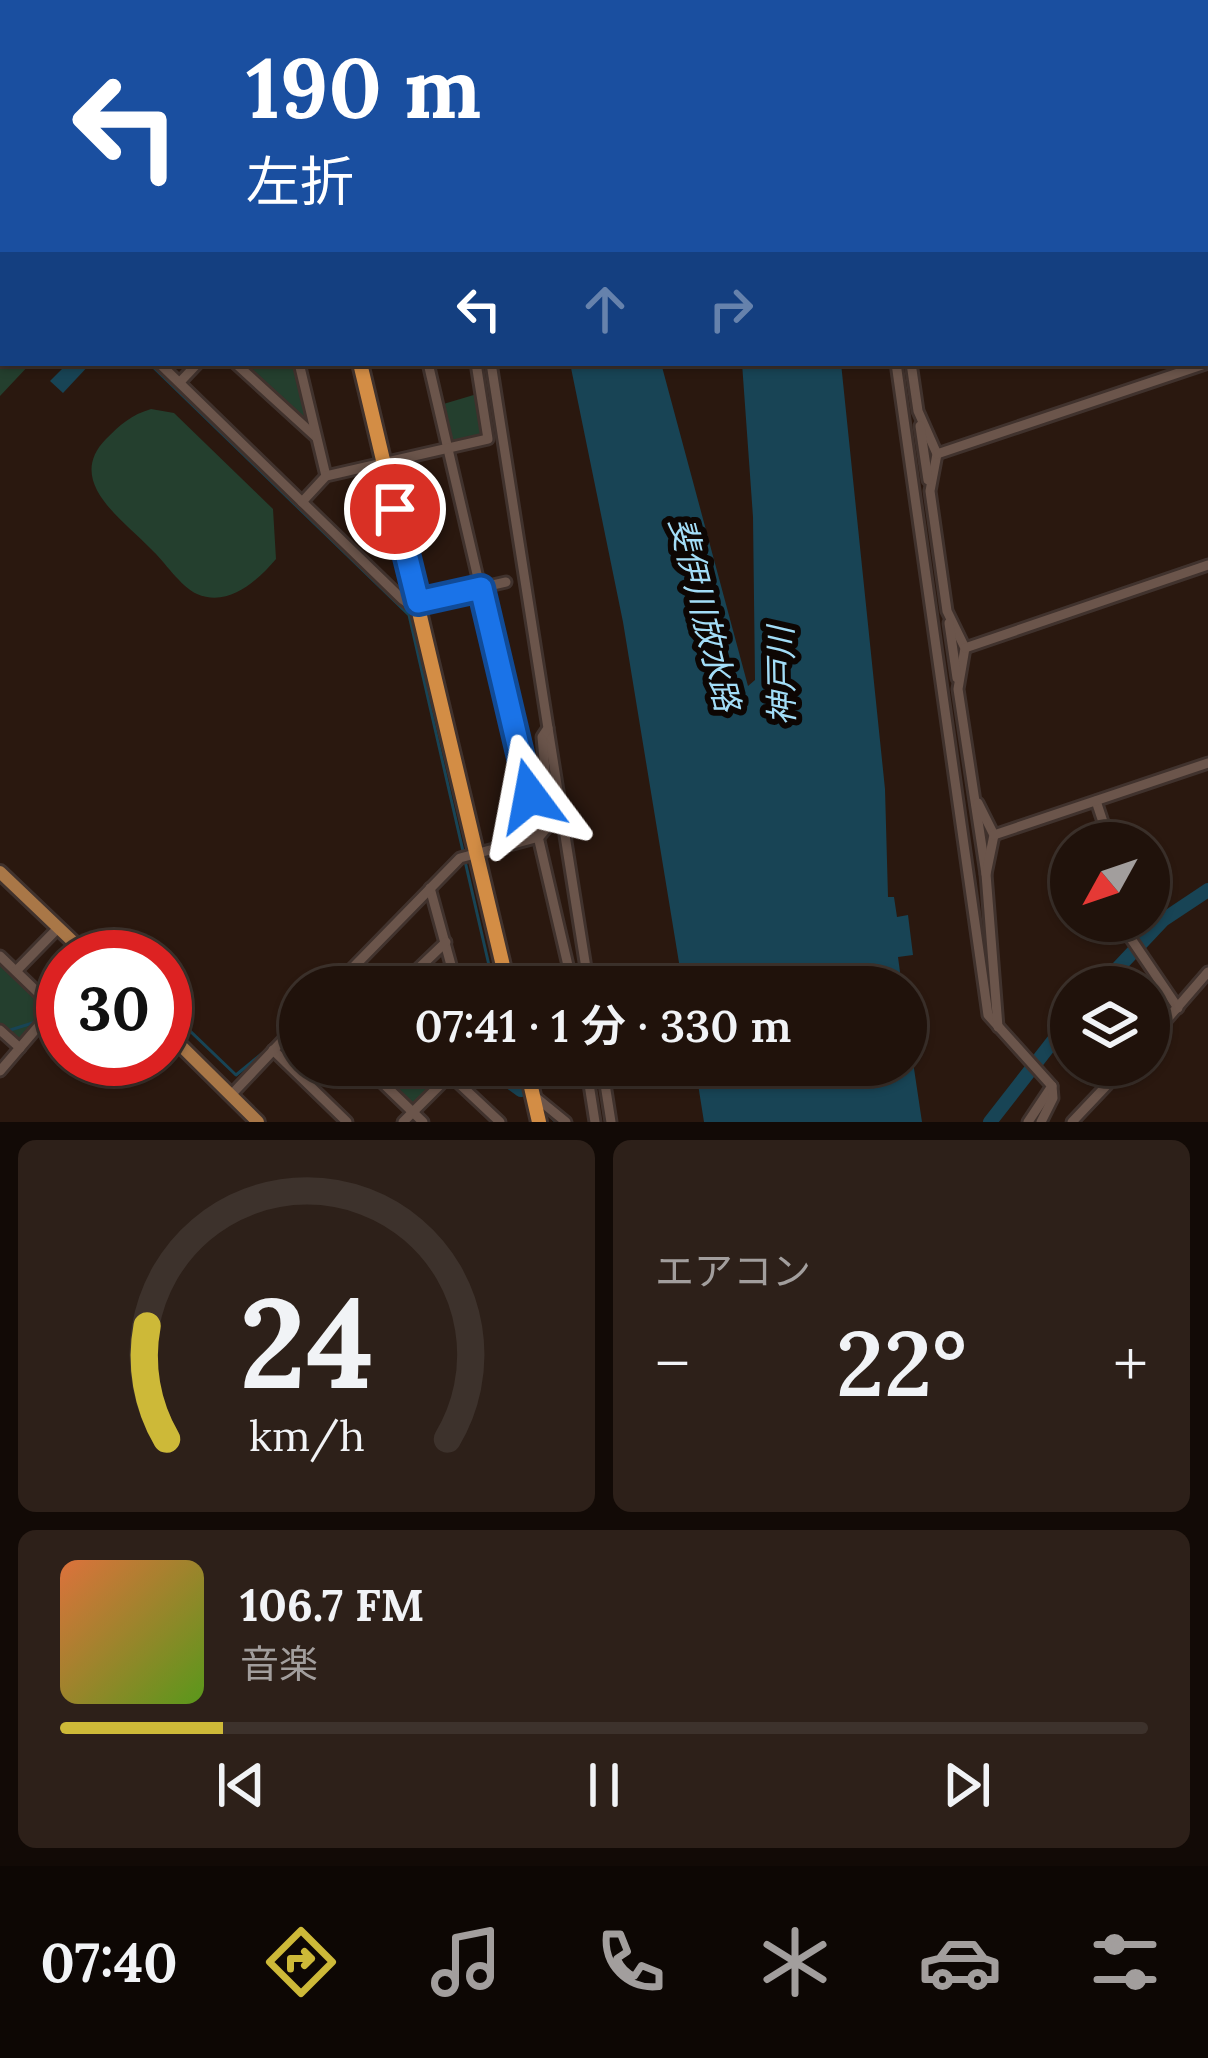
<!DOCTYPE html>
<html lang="ja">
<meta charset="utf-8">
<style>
body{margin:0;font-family:Lora,"Noto Sans JP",serif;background:#2d2019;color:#f1f3f6;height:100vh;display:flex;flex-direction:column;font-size:45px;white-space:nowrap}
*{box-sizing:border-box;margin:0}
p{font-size:39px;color:#a29e9d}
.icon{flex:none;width:66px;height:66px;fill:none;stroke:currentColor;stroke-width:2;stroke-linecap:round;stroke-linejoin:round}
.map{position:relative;height:1122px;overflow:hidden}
.drawer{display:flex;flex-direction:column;gap:18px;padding:18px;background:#120a06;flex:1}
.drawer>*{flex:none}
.banner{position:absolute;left:0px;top:0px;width:1209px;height:366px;box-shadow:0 3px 9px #0004,0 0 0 3px #3d322c;background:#1a4fa0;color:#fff;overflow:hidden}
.needle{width:78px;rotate:230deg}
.buttons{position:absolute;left:1050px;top:822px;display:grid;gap:24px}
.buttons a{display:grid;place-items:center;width:120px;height:120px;border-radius:50%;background:#20120b;box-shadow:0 3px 9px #0004,0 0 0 3px #3d322c;font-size:60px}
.speed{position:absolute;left:36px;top:930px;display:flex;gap:24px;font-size:60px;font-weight:700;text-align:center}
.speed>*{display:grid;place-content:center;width:156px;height:156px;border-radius:50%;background:#20120b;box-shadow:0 3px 9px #0004,0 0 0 3px #3d322c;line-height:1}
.speed .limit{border:18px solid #d22;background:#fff;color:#111}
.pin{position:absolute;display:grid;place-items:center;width:102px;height:102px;color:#fff;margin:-51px;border:6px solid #fff;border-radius:50%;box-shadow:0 3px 12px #0007}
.me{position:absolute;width:132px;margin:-66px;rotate:347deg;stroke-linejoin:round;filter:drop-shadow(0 0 9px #0008)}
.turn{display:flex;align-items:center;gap:42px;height:252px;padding:0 48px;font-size:54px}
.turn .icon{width:156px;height:156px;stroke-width:2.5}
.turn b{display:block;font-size:84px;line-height:102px}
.lanes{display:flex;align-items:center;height:114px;padding:0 48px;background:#0003;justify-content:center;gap:60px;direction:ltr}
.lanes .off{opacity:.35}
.big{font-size:90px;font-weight:600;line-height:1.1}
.drawer .widget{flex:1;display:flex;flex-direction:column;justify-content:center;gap:18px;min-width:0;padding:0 42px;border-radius:18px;background:#2d2019}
.drawer .dial{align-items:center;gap:0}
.dial svg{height:312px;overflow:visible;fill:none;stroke:#3d322c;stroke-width:7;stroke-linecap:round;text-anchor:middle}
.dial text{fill:#f1f3f6;stroke:none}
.song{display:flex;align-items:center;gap:36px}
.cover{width:144px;height:144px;border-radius:18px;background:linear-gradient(135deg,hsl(20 70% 55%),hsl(90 70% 35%))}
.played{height:12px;border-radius:6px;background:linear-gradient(90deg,#cdb938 15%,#3d322c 15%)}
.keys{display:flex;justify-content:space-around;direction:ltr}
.heat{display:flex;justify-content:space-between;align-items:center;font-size:66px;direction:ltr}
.drawer .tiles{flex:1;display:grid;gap:18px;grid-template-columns:1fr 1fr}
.widget:last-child{grid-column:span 2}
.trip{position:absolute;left:279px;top:966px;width:648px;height:120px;border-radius:60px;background:#20120b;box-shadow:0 3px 9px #0004,0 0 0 3px #3d322c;font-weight:600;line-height:120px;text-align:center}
.tab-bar{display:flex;height:192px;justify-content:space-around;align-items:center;background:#0d0704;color:#a29e9d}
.tab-bar .icon{width:84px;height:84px}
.tab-bar .on{color:#cdb938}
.tab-bar b{font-size:54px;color:#f1f3f6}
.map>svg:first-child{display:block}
.green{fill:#243f2e}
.water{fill:#184455}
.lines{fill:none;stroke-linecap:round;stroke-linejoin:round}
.stream{stroke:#184455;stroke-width:3}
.river{stroke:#184455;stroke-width:14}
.minor-casing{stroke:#40322d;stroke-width:15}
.major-casing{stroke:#40322d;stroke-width:18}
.highway-casing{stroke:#40322d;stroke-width:20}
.minor{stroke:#6b554b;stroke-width:9}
.major{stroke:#a97747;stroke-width:12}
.highway{stroke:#d38d45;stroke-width:14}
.route-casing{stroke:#114b97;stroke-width:30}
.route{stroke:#1a73e8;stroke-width:21}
.labels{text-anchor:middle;stroke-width:12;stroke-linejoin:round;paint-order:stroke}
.water-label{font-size:33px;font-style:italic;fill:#a3ddf7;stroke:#0d0603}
</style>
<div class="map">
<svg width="1208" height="1122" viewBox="0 0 1208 1122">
<rect width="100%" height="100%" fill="#2a180f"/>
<g class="green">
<polygon points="0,295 3,363 31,363 0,396"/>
<polygon points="239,363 296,363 312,428"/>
<polygon points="477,394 485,437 455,444 448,439 440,405"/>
<path d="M 151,409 L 174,413 L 273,509 L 276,559 C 258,580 229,608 197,594 C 181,587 164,561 151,549 C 121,518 65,481 106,439 C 121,424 131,415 151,409 Z"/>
<polygon points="0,961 48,1007 21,1042 0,1024"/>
<polygon points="368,1065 454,1065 414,1106"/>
</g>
<g class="water">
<polygon points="68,363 91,363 63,393 50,381"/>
<polygon points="570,363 661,363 748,686 755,680 753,517 742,363 841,363 885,789 888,897 894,897 897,917 908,915 913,955 898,957 902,987 683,987 623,622"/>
<polygon points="906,1015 922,1122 704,1122 695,1065 906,1065"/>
</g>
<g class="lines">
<g class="stream">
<polyline points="0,279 3,280"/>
<polyline points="149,363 409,615 463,851"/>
<polyline points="465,861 494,987"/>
<polyline points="165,1007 236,1075 276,1042"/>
<polyline points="48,1019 63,1014"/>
<polyline points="7,1031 39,1021"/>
<polyline points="294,1047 300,1048"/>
<polyline points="549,1115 556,1122"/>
</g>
<g class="river">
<polyline points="1132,0 1135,3"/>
<polyline points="1206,52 1208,53"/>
<polyline points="1100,987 1163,920 1208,890"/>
<polyline points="486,1065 521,1090"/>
<polyline points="990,1122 1071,1018"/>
</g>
<g class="minor-casing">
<g id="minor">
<polyline points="148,0 149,3"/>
<polyline points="326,0 327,3"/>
<polyline points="366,0 367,3"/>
<polyline points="377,0 378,3"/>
<polyline points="800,0 801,3"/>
<polyline points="817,0 818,3"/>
<polyline points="1120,0 1123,3"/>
<polyline points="157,3 161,0"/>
<polyline points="1085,3 1087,0"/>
<polyline points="1206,63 1208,63"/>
<polyline points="0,124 3,122"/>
<polyline points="1206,165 1208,164"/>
<polyline points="0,179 3,183"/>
<polyline points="0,273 3,274"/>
<polyline points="159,363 402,599 409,604 506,582"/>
<polyline points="235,363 316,437"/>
<polyline points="299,363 326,476"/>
<polyline points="428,363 573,987"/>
<polyline points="896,363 988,1015 1052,1086 1028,1122"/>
<polyline points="911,363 918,411 937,454 930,491 947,611 965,648 958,689 986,874"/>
<polyline points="180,382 198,363"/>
<polyline points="920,426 928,480"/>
<polyline points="937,454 1208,363"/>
<polyline points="302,502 326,476 488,439 476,363"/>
<polyline points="949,623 957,678"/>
<polyline points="965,648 1208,565"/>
<polyline points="548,728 589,987"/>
<polyline points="1096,801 1110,843"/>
<polyline points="978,803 994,835 986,874 998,1027"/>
<polyline points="994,835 1208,763"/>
<polyline points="430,888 457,987"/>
<polyline points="1119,921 1178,1008"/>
<polyline points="0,956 54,1008 0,1071"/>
<polyline points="16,971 58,928"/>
<polyline points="334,987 460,858 539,837 550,824 542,737 548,728 491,363"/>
<polyline points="399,987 446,942"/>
<polyline points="0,1030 20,1048"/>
<polyline points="1149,1040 1208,972"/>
<polyline points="273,1050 347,1122"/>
<polyline points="284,1060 291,1053 300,1054"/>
<polyline points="364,1065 423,1122"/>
<polyline points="586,1065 595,1122"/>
<polyline points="602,1065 611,1122"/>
<polyline points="232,1094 300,1022"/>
<polyline points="533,1095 566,1122"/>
<polyline points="403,1122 450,1075 500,1122"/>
<polyline points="1041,1122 1053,1098 1052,1086"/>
<polyline points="1072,1122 1126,1065"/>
</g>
</g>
<g class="major-casing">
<g id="major">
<polyline points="0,872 89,957"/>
<polyline points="165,1030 258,1122"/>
</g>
</g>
<g class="highway-casing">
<g id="highway">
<polyline points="274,0 275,3"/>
<polyline points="360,363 508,987"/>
<polyline points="526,1065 539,1122"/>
</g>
</g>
<use href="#minor" class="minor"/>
<use href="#major" class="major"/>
<use href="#highway" class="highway"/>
</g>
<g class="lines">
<g class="route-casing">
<polyline id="route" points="395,509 418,602 481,588 530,796"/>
</g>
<use href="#route" class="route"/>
</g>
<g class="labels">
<g class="water-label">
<text transform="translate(705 614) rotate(76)" y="12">斐伊川放水路</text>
<text transform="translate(781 676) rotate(-91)" y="12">神戸川</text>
</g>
</g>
</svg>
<div class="buttons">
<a><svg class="needle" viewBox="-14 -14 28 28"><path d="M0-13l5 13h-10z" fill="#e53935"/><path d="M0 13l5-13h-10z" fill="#a29e9d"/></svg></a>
<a><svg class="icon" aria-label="layers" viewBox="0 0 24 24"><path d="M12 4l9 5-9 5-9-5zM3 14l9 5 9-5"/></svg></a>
</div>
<div class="speed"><div class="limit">30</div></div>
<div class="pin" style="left:395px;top:509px;background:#d93025"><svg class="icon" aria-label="arrive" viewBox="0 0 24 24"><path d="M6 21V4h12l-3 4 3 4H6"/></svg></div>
<svg class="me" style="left:530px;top:796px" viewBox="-20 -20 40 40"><path d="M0-17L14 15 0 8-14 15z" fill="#1a73e8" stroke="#fff" stroke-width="4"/></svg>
<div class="trip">07:41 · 1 分 · 330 m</div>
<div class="banner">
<div class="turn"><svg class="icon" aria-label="left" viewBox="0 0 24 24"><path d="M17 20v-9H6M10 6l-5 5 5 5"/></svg><div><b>190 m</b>左折</div></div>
<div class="lanes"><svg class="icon" aria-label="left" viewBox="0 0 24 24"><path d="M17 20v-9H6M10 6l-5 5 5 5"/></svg><svg class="icon off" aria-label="ahead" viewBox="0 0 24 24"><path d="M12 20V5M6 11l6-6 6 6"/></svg><svg class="icon off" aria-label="right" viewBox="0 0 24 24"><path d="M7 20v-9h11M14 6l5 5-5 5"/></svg></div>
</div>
</div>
<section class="drawer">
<div class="tiles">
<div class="widget dial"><svg viewBox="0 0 100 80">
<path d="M14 69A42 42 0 1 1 86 69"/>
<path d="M14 69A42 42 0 0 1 9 40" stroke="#cdb938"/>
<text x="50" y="56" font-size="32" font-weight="700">24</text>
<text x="50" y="72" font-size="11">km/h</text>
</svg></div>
<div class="widget"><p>エアコン</p>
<div class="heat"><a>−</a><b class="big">22°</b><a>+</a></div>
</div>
<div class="widget">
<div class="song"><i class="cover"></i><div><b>106.7 FM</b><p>音楽</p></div></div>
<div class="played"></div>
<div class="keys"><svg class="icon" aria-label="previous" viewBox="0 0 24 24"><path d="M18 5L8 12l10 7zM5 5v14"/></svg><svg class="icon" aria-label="pause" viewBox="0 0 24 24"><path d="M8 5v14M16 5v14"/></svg><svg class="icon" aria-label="next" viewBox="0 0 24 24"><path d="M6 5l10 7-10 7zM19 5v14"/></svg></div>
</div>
</div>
</section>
<nav class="tab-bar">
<b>07:40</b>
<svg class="icon on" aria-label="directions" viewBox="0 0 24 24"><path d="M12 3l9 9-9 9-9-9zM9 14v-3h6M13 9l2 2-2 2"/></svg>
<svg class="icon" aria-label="music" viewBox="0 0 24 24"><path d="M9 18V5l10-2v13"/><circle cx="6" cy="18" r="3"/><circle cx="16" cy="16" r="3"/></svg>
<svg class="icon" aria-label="phone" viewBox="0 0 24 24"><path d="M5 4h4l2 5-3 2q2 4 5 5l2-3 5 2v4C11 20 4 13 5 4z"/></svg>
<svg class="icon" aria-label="climate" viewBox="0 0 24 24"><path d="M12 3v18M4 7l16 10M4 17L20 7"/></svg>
<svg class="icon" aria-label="car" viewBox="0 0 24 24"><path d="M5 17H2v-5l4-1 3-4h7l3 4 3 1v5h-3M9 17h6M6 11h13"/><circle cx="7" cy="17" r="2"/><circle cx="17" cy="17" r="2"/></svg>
<svg class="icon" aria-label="filters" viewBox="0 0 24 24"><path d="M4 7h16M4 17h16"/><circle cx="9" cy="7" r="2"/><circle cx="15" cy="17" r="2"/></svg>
</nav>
